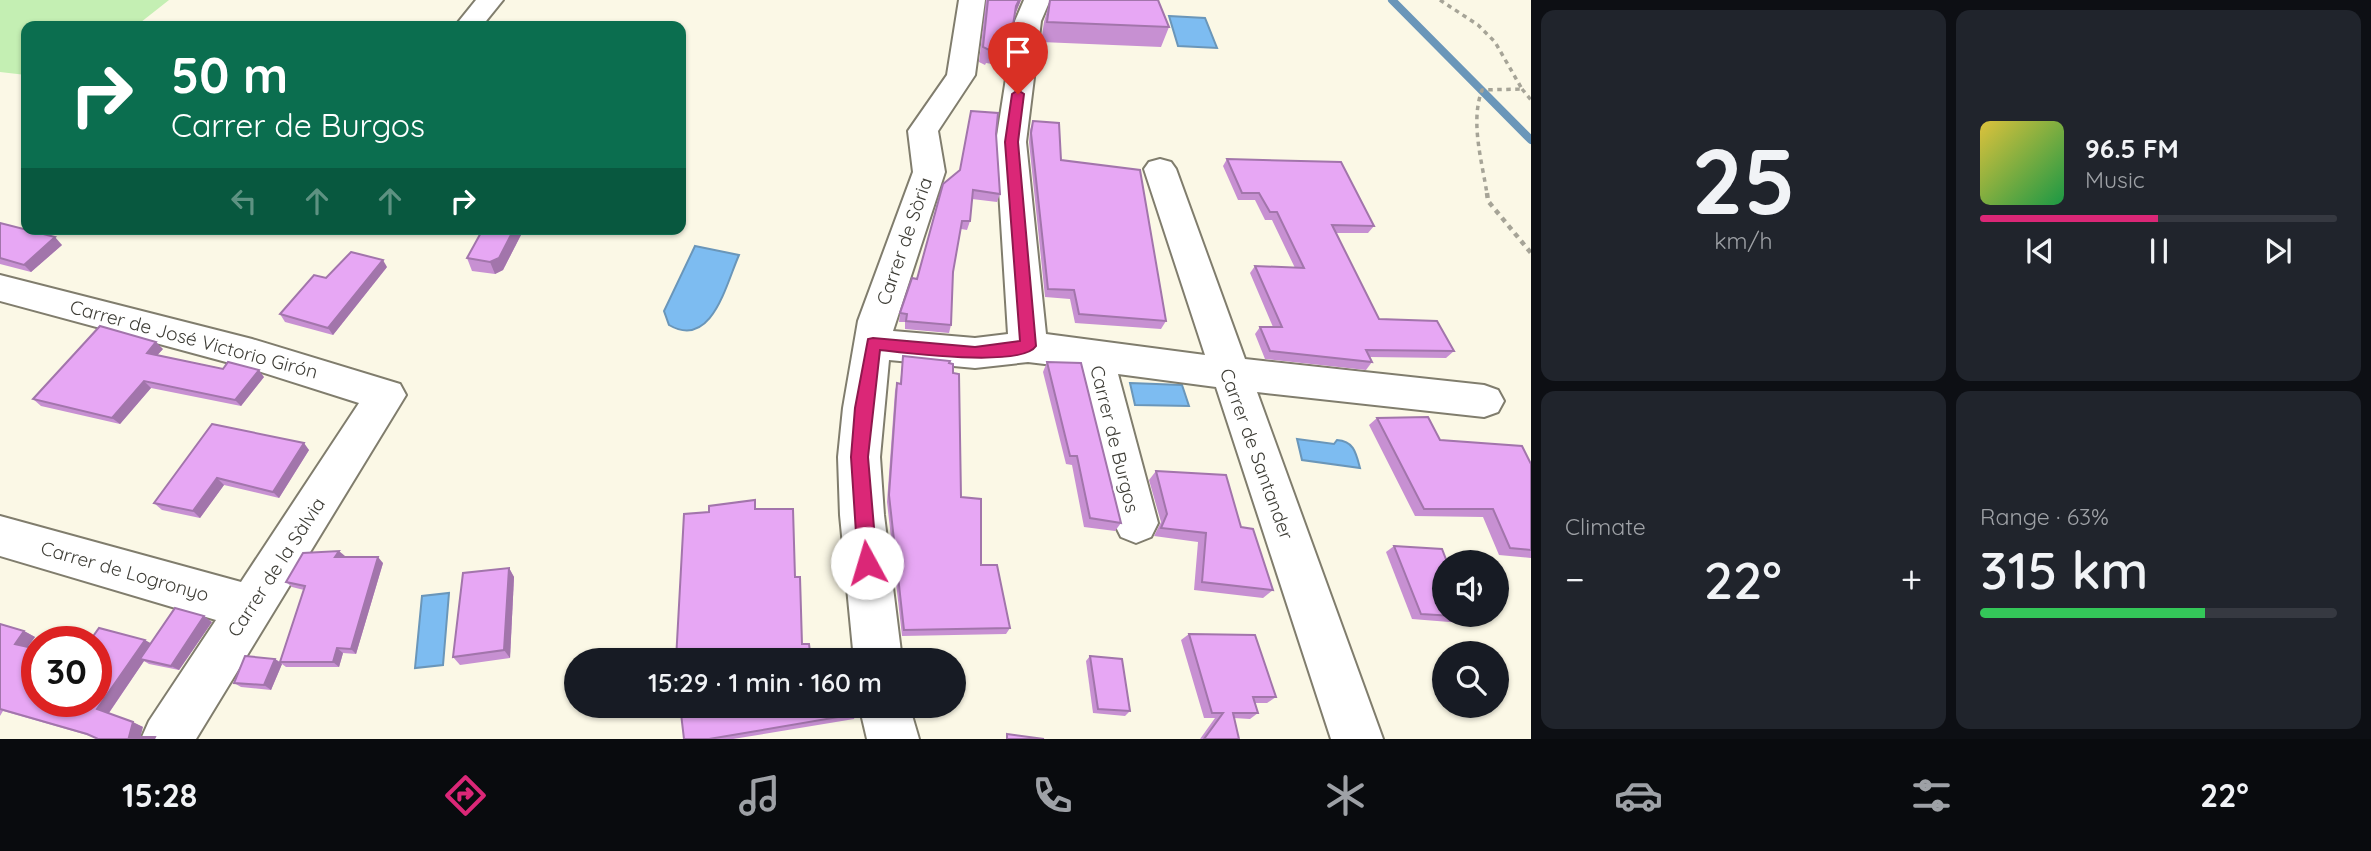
<!DOCTYPE html>
<meta charset="utf-8">
<style>
body{margin:0;font-family:Quicksand,sans-serif;background:#20242c;color:#f1f3f6;height:100vh;display:flex;flex-direction:column;font-size:26px;white-space:nowrap}
*{box-sizing:border-box;margin:0}
p{font-size:23px;color:#9ea1a6}
.icon{flex:none;width:38px;height:38px;fill:none;stroke:currentColor;stroke-width:2;stroke-linecap:round;stroke-linejoin:round}
.map{position:relative;flex:1;overflow:hidden}
.sheet{display:flex;flex-direction:column;gap:10px;padding:10px;background:#0d0f14;width:840px}
.sheet>*{flex:none}
.top-card{position:absolute;left:21px;top:21px;width:665px;height:214px;border-radius:14px;box-shadow:0 2px 5px #0004;background:#0b6e4f;color:#fff;overflow:hidden}
.tools{position:absolute;left:1432px;top:550px;display:grid;gap:14px}
.tools a{display:grid;place-items:center;width:77px;height:77px;border-radius:50%;background:#171b24;box-shadow:0 2px 5px #0004;font-size:35px}
.speed{position:absolute;left:21px;top:626px;display:flex;gap:14px;font-size:35px;font-weight:700;text-align:center}
.speed>*{display:grid;place-content:center;width:91px;height:91px;border-radius:50%;background:#171b24;box-shadow:0 2px 5px #0004;line-height:1}
.speed .limit{border:10px solid #d22;background:#fff;color:#111}
.pin{position:absolute;display:grid;place-items:center;width:60px;height:60px;color:#fff;margin:-72px -30px;border-radius:50% 50% 50% 0;rotate:-45deg;box-shadow:0 0 7px #0007}
.pin .icon{rotate:45deg}
.me{position:absolute;width:77px;margin:-38px;rotate:354deg;stroke-linejoin:round;filter:drop-shadow(0 0 5px #0008)}
.turn{display:flex;align-items:center;gap:24px;height:147px;padding:0 35px;font-size:32px}
.turn .icon{width:91px;height:91px;stroke-width:2.5}
.turn b{display:block;font-size:49px;line-height:60px}
.lanes{display:flex;align-items:center;height:66px;padding:0 35px;background:#0003;justify-content:center;gap:35px;direction:ltr}
.lanes .off{opacity:.35}
.big{font-size:52px;font-weight:600;line-height:1.1}
.sheet .tile{flex:1;display:flex;flex-direction:column;justify-content:center;gap:10px;min-width:0;padding:0 24px;border-radius:14px;background:#20242c}
.sheet .dial{align-items:center;gap:0}
.dial b{font-size:91px;line-height:1}
.song{display:flex;align-items:center;gap:21px}
.cover{width:84px;height:84px;border-radius:10px;background:linear-gradient(135deg,hsl(50 70% 55%),hsl(140 70% 35%))}
.played{height:7px;border-radius:4px;background:linear-gradient(90deg,#db2777 50%,#363941 50%)}
.keys{display:flex;justify-content:space-around;direction:ltr}
.heat{display:flex;justify-content:space-between;align-items:center;font-size:38px;direction:ltr}
.charge{height:10px;border-radius:5px;background:linear-gradient(90deg,#34c759 63%,#363941 0)}
.sheet .tiles{flex:1;display:grid;gap:10px;grid-template-columns:repeat(2,1fr)}
.trip{position:absolute;left:564px;top:648px;width:402px;height:70px;border-radius:35px;background:#171b24;box-shadow:0 2px 5px #0004;font-weight:600;line-height:70px;text-align:center}
.menu{display:flex;height:112px;justify-content:space-around;align-items:center;background:#090b0e;color:#9ea1a6}
.menu .icon{width:49px;height:49px}
.menu .current{color:#db2777}
.menu b{font-size:32px;color:#f1f3f6}
main{display:flex;flex:1;min-height:0}
.map>svg:first-child{display:block}
.green{fill:#c4efb3}
.water{fill:#7dbcf1;stroke:#6a96b9;stroke-width:2}
.lines{fill:none;stroke-linecap:round;stroke-linejoin:round}
.stream{stroke:#6a96b9;stroke-width:8}
.minor-casing{stroke:#807d6d;stroke-width:4}
.path-far1{stroke:#a6a497;stroke-width:3.5;stroke-dasharray:4.5 4.5;stroke-linecap:butt}
.path{stroke:#a6a497;stroke-width:4.5;stroke-dasharray:5 5;stroke-linecap:butt}
.minor{fill:#fff;fill-rule:evenodd}
.wall{fill:#c790d2}
.shaded-wall{fill:#a275ab}
.building{fill:#e7a7f4;stroke:#a275ab;stroke-width:2}
.route{fill:#db2777;stroke:#8e194d;stroke-width:2}
.labels{text-anchor:middle;stroke-width:6;stroke-linejoin:round;paint-order:stroke}
.street-label{font-size:19px;fill:#3e3d36;stroke:#fff}
</style>
<main>
<div class="map">
<svg width="1531" height="739" viewBox="0 0 1531 739">
<rect width="100%" height="100%" fill="#fbf8e6"/>
<polygon class="green" points="0,0 169,0 136,26 26,26 26,75 0,72"/>
<g class="water">
<polygon points="1169,16 1205,18 1217,48 1178,46"/>
<path d="M 695,246 L 739,255 C 726,284 712,350 669,325 L 664,311 Z"/>
<polygon points="1130,383 1182,385 1189,406 1135,405"/>
<path d="M 1297,439 L 1334,444 L 1337,440 C 1354,441 1356,453 1360,468 L 1302,460 Z"/>
<polygon points="449,593 443,665 415,668 422,596"/>
</g>
<g class="lines">
<polyline class="stream" points="1392,0 1531,140"/>
<g class="minor-casing">
<g id="minor">
<polygon points="476,0 503,0 482,26 455,26"/>
<polygon points="959,0 985,0 975,75 938,131 945,172 893,331 975,338 1008,334 996,142 1015,21 1024,0 1050,0 1041,21 1026,142 1046,334 1205,355 1144,169 1149,162 1160,159 1171,162 1176,169 1245,359 1484,385 1498,390 1504,401 1498,412 1484,417 1257,392 1383,739 1331,739 1216,387 1118,374 1158,523 1151,537 1136,543 1121,537 1114,523 1078,368 1028,362 975,368 889,360 880,457 884,515 902,660 854,660 840,515 838,457 843,408 858,321 913,172 908,131 947,75"/>
<polygon points="0,275 252,339 400,384 406,395 196,739 141,739 149,721 216,620 0,556 0,516 241,582 359,403 252,369 0,301"/>
<polygon points="859,705 909,705 919,739 867,739"/>
</g>
</g>
<g class="path-far1">
<path d="M 1440,0 L 1478,25 L 1495,42 L 1522,89 L 1482,90 C 1470,122 1482,161 1487,194"/>
<polyline points="1522,89 1531,100"/>
</g>
<polyline class="path" points="1487,193 1488,201 1531,253"/>
<use href="#minor" class="minor"/>
</g>
<g class="wall">
<polygon points="986,0 1021,0 1015,15 1009,51 1005,66 986,63 985,65 979,62"/>
<polygon points="1050,0 1169,27 1161,47 1041,42 1044,22"/>
<polygon points="1033,121 1061,160 1166,321 1161,329 1075,323 1070,299 1045,297 1029,142 1030,130"/>
<polygon points="996,134 1000,194 997,202 972,199 970,221 967,230 961,229 953,272 951,325 949,333 905,329 905,322 899,322 900,313 917,279 960,171"/>
<polygon points="1227,159 1374,226 1368,233 1335,233 1379,319 1454,351 1446,358 1370,357 1372,362 1366,370 1265,359 1255,334 1260,327 1273,327 1250,273 1255,266 1295,268 1272,220 1265,220 1255,200 1238,200 1223,166"/>
<polygon points="0,223 62,245 31,272 0,264"/>
<polygon points="483,229 524,229 503,270 495,274 472,271 467,258"/>
<polygon points="387,267 333,335 285,322 280,314"/>
<polygon points="163,349 157,355 264,377 241,406 151,388 120,424 41,406 33,399"/>
<polygon points="903,356 961,497 981,565 1010,628 1006,634 902,636 887,502 895,391 897,383 900,384"/>
<polygon points="1047,362 1121,523 1115,531 1084,527 1072,465 1066,464 1043,372"/>
<polygon points="1377,418 1440,440 1531,464 1531,558 1499,555 1483,517 1415,516 1369,425"/>
<polygon points="212,424 309,450 279,498 224,485 200,518 162,510 154,503"/>
<polygon points="1156,471 1241,527 1273,590 1263,598 1194,590 1198,542 1154,536 1161,522 1149,480"/>
<polygon points="1394,546 1471,617 1462,623 1412,619 1386,552"/>
<polygon points="344,557 383,563 356,654 343,653 339,667 286,667 282,664 271,690 241,687 234,683 275,659 280,662 304,590 292,587 286,582"/>
<polygon points="509,568 514,577 510,658 460,665 453,657"/>
<polygon points="212,622 179,670 149,664 144,661 109,713 143,727 94,737 3,711 0,716 0,624 24,631 35,637 28,647 37,702 151,644"/>
<polygon points="1189,634 1276,697 1267,703 1255,703 1258,713 1250,719 1234,718 1239,739 1200,739 1215,718 1204,718 1181,640"/>
<polygon points="1090,656 1130,711 1125,716 1093,713 1086,661"/>
<polygon points="856,714 854,719 733,739 684,739"/>
</g>
<g class="shaded-wall">
<polygon points="1019,0 1021,0 1012,21 1016,6"/>
<polygon points="514,229 524,229 503,270 495,274 490,262"/>
<polygon points="55,237 62,245 31,272 24,265"/>
<polygon points="383,260 387,267 333,335 328,328"/>
<polygon points="156,342 163,349 153,360 147,353"/>
<polygon points="259,370 264,377 241,406 235,400"/>
<polygon points="144,381 151,388 120,424 112,418"/>
<polygon points="304,443 309,450 279,498 273,492"/>
<polygon points="217,478 224,485 200,518 193,511"/>
<polygon points="339,551 345,556 335,557"/>
<polygon points="378,557 383,563 356,654 351,649"/>
<polygon points="509,568 514,577 510,658 504,650"/>
<polygon points="204,616 212,622 179,670 171,666"/>
<polygon points="24,631 35,637 26,649 15,644"/>
<polygon points="145,640 154,645 140,659 144,661 108,714 97,709"/>
<polygon points="337,648 343,653 339,667 333,662"/>
<polygon points="275,659 282,664 271,690 264,685"/>
<polygon points="133,722 143,727 140,739 129,737"/>
</g>
<g class="building">
<polygon points="988,0 1019,0 1016,6 1009,51 990,48 989,50 983,47"/>
<polygon points="1050,0 1158,0 1169,27 1047,22"/>
<polygon points="971,111 998,113 996,134 1000,194 973,190 970,221 962,221 953,272 951,325 906,321 907,314 900,313 912,278 917,279 943,184 960,170"/>
<polygon points="1033,121 1059,123 1061,160 1140,170 1166,321 1079,314 1074,290 1048,289 1031,133"/>
<polygon points="1227,159 1341,162 1374,226 1332,225 1379,319 1437,321 1454,351 1366,350 1372,362 1270,351 1260,327 1282,327 1255,266 1304,268 1277,212 1270,212 1259,193 1242,193"/>
<polygon points="0,223 55,237 24,265 0,258"/>
<polygon points="483,229 514,229 499,258 490,262 467,258"/>
<polygon points="351,252 383,260 328,328 280,314 314,275 326,278"/>
<polygon points="100,326 156,342 147,353 223,369 228,362 259,370 235,400 144,381 112,418 33,399"/>
<polygon points="903,356 950,361 949,363 953,364 953,373 959,374 961,497 981,499 981,565 997,565 1010,628 904,630 889,495 897,383 901,384"/>
<polygon points="1047,362 1081,363 1121,523 1090,518 1077,456 1070,456"/>
<polygon points="1428,417 1440,440 1522,446 1531,464 1531,550 1510,548 1493,509 1424,509 1377,418"/>
<polygon points="212,424 304,443 273,492 217,478 193,511 154,503"/>
<polygon points="1156,471 1226,475 1241,527 1253,529 1273,590 1202,582 1206,533 1161,528 1167,514"/>
<polygon points="755,500 755,509 793,509 795,577 800,577 802,644 809,644 811,660 676,660 684,514 709,512 709,506"/>
<polygon points="1394,546 1442,549 1447,562 1444,562 1444,614 1470,614 1471,617 1421,614"/>
<polygon points="339,551 335,557 378,557 351,649 337,648 333,662 280,662 305,586 286,582 303,553"/>
<polygon points="509,568 504,650 453,657 463,573"/>
<polygon points="175,608 204,616 171,666 140,659"/>
<polygon points="0,624 24,631 15,644 37,649 37,702 96,702 96,642 89,642 99,628 145,640 97,709 133,722 129,737 155,737 154,739 98,739 87,734 0,709"/>
<polygon points="1189,634 1255,635 1276,697 1253,697 1258,713 1233,713 1239,739 1204,739 1223,713 1212,713"/>
<polygon points="245,656 275,659 264,685 234,683"/>
<polygon points="1090,656 1122,659 1130,711 1098,709"/>
<polygon points="680,705 855,705 856,714 709,739 684,739"/>
<polygon points="1007,734 1044,739 1007,739"/>
</g>
<path class="route" d="M 1018,90 L 1024,94 L 1018,142 L 1036,346 C 1022,368 906,353 880,350 L 868,457 L 877,563 L 874,569 L 867,572 L 861,569 L 858,563 L 851,457 L 855,408 L 868,339 L 873,338 L 975,347 L 1020,341 L 1005,142 L 1012,94 Z"/>
<g class="labels">
<g class="street-label">
<text transform="translate(904 241) rotate(-71)" y="7">Carrer de Sòria</text>
<text transform="translate(194 339) rotate(15)" y="7">Carrer de José Victorio Girón</text>
<text transform="translate(1115 439) rotate(76)" y="7">Carrer de Burgos</text>
<text transform="translate(1257 454) rotate(70)" y="7">Carrer de Santander</text>
<text transform="translate(276 567) rotate(-57)" y="7">Carrer de la Sàlvia</text>
<text transform="translate(125 571) rotate(16)" y="7">Carrer de Logronyo</text>
</g>
</g>
</svg>
<div class="tools">
<a><svg class="icon" aria-label="sound" viewBox="0 0 24 24"><path d="M4 9h4l5-4v14l-5-4H4zM17 9q2 3 0 6"/></svg></a>
<a><svg class="icon" aria-label="search" viewBox="0 0 24 24"><circle cx="10" cy="10" r="6"/><path d="M15 15l6 6"/></svg></a>
</div>
<div class="speed"><div class="limit">30</div></div>
<div class="pin" style="left:1018px;top:94px;background:#d93025"><svg class="icon" aria-label="arrive" viewBox="0 0 24 24"><path d="M6 21V4h12l-3 4 3 4H6"/></svg></div>
<svg class="me" style="left:867px;top:563px" viewBox="-20 -20 40 40"><circle r="19" fill="#fff"/><path d="M0-13L10 11 0 6-10 11z" fill="#db2777"/></svg>
<div class="trip">15:29 · 1 min · 160 m</div>
<div class="top-card">
<div class="turn"><svg class="icon" aria-label="right" viewBox="0 0 24 24"><path d="M7 20v-9h11M14 6l5 5-5 5"/></svg><div><b>50 m</b>Carrer de Burgos</div></div>
<div class="lanes"><svg class="icon off" aria-label="left" viewBox="0 0 24 24"><path d="M17 20v-9H6M10 6l-5 5 5 5"/></svg><svg class="icon off" aria-label="ahead" viewBox="0 0 24 24"><path d="M12 20V5M6 11l6-6 6 6"/></svg><svg class="icon off" aria-label="ahead" viewBox="0 0 24 24"><path d="M12 20V5M6 11l6-6 6 6"/></svg><svg class="icon" aria-label="right" viewBox="0 0 24 24"><path d="M7 20v-9h11M14 6l5 5-5 5"/></svg></div>
</div>
</div>
<section class="sheet">
<div class="tiles">
<div class="tile dial"><b>25</b><p>km/h</p></div>
<div class="tile">
<div class="song"><i class="cover"></i><div><b>96.5 FM</b><p>Music</p></div></div>
<div class="played"></div>
<div class="keys"><svg class="icon" aria-label="previous" viewBox="0 0 24 24"><path d="M18 5L8 12l10 7zM5 5v14"/></svg><svg class="icon" aria-label="pause" viewBox="0 0 24 24"><path d="M8 5v14M16 5v14"/></svg><svg class="icon" aria-label="next" viewBox="0 0 24 24"><path d="M6 5l10 7-10 7zM19 5v14"/></svg></div>
</div>
<div class="tile"><p>Climate</p>
<div class="heat"><a>−</a><b class="big">22°</b><a>+</a></div>
</div>
<div class="tile"><p>Range · 63%</p><b class="big">315 km</b><div class="charge"></div></div>
</div>
</section>
</main>
<nav class="menu">
<b>15:28</b>
<svg class="icon current" aria-label="directions" viewBox="0 0 24 24"><path d="M12 3l9 9-9 9-9-9zM9 14v-3h6M13 9l2 2-2 2"/></svg>
<svg class="icon" aria-label="music" viewBox="0 0 24 24"><path d="M9 18V5l10-2v13"/><circle cx="6" cy="18" r="3"/><circle cx="16" cy="16" r="3"/></svg>
<svg class="icon" aria-label="phone" viewBox="0 0 24 24"><path d="M5 4h4l2 5-3 2q2 4 5 5l2-3 5 2v4C11 20 4 13 5 4z"/></svg>
<svg class="icon" aria-label="climate" viewBox="0 0 24 24"><path d="M12 3v18M4 7l16 10M4 17L20 7"/></svg>
<svg class="icon" aria-label="car" viewBox="0 0 24 24"><path d="M5 17H2v-5l4-1 3-4h7l3 4 3 1v5h-3M9 17h6M6 11h13"/><circle cx="7" cy="17" r="2"/><circle cx="17" cy="17" r="2"/></svg>
<svg class="icon" aria-label="filters" viewBox="0 0 24 24"><path d="M4 7h16M4 17h16"/><circle cx="9" cy="7" r="2"/><circle cx="15" cy="17" r="2"/></svg>
<b>22°</b>
</nav>
